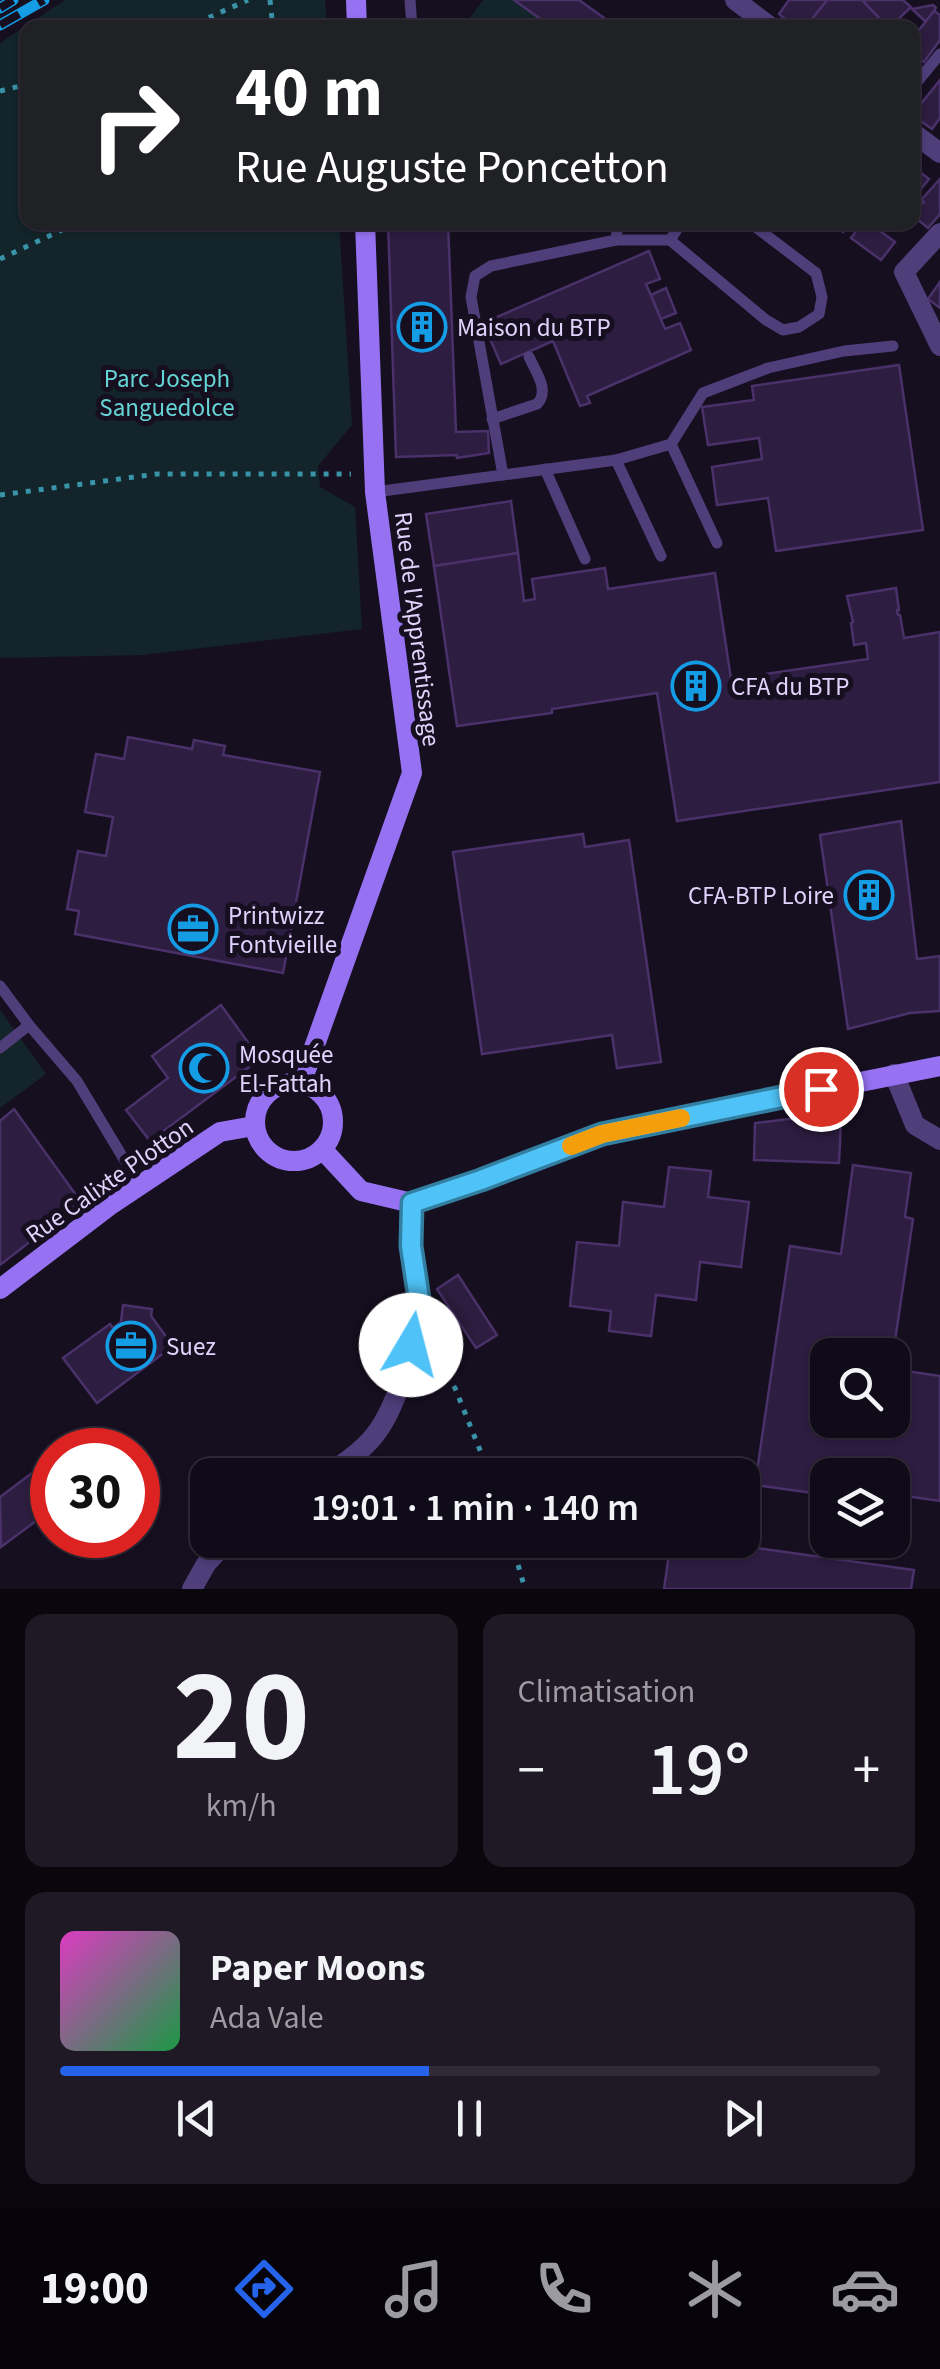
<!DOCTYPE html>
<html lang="fr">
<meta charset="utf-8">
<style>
body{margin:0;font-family:"Source Sans 3",sans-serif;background:#1e1925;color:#f1f3f6;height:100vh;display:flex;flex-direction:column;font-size:38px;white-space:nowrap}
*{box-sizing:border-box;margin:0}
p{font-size:32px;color:#9c9ba2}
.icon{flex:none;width:55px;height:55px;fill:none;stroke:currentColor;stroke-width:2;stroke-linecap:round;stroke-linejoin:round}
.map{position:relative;height:1589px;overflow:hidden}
.details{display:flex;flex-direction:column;gap:25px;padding:25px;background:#09060d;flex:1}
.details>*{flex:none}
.banner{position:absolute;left:20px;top:20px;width:900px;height:210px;border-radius:20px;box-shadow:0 2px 8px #0004,0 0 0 2px #302b37;background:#202124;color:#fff;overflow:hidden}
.tools{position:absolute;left:810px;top:1338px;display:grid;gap:20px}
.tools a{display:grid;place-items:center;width:100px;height:100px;border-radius:20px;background:#100b18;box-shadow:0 2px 8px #0004,0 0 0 2px #302b37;font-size:50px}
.speed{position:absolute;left:30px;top:1428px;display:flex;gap:20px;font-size:50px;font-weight:700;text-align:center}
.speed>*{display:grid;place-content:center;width:130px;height:130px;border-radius:50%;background:#100b18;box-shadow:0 2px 8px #0004,0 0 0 2px #302b37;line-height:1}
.speed .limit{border:15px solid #d22;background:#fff;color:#111}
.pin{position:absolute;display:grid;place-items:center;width:85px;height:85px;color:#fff;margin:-42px;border:5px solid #fff;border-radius:50%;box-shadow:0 2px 10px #0007}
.me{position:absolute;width:110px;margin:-55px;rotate:8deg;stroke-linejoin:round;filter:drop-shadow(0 0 8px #0008)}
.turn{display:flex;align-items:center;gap:35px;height:210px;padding:0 50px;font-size:45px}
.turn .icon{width:130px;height:130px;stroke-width:2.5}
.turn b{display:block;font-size:70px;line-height:85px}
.big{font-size:75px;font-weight:600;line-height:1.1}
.details .card{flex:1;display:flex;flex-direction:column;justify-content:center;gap:15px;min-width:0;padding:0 35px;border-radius:20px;background:#1e1925}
.details .dial{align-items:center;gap:0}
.dial b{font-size:130px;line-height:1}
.song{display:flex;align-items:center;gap:30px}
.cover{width:120px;height:120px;border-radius:15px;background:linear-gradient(135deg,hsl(310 70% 55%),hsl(140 70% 35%))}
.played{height:10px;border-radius:5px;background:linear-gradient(90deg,#2563eb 45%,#302b37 45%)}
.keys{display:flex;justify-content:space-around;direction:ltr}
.heat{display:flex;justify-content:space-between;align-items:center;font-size:55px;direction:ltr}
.details .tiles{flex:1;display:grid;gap:25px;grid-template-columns:1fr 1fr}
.card:last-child{grid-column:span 2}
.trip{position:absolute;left:190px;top:1458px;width:570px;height:100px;border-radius:20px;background:#100b18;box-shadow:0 2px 8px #0004,0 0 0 2px #302b37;font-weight:600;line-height:100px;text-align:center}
.dock{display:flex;height:160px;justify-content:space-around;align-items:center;background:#06040a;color:#9c9ba2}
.dock .icon{width:70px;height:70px}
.dock .current{color:#2563eb}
.dock b{font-size:45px;color:#f1f3f6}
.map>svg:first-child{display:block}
.green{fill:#13252a}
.building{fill:#2d1d40;stroke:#4a316a;stroke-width:2.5}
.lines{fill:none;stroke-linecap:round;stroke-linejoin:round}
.path{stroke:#3993a9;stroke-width:5;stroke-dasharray:5 8;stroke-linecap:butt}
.lane{stroke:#503e7b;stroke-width:11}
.street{stroke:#503e7b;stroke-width:20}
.secondary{stroke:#9672f3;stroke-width:20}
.rail-casing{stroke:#149ce5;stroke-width:11}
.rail{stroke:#160f20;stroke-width:8;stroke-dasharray:22;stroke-linecap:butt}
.route-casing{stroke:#337fa1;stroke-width:25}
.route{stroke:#4fc3f7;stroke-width:18}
.slow{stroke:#f59e0b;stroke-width:18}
.labels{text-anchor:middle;stroke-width:10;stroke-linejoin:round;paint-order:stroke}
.poi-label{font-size:25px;fill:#e1d2fb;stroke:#160f20;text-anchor:start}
.park-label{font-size:25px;fill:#65d4d4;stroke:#160f20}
.street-label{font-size:25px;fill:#e1d2fb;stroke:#160f20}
</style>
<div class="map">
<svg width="940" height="1589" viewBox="0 0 940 1589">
<rect width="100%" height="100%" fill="#160f20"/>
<g class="green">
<polygon points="65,0 325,0 327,27 28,28 28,222 339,223 352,425 318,466 320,487 355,507 362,629 143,655 0,658 0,43"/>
<polygon points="483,0 514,0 553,27 472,28 466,23"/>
<polygon points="0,1010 46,1074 0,1108"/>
</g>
<g class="building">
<polygon points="514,0 579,0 618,28 553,28"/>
<polygon points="789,0 827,0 805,28 796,28 779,14"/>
<polygon points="827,0 862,0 889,28 805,28"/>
<polygon points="867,0 903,0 911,7 889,28 864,2"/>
<polygon points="933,5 936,8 926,22 912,9"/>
<polygon points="934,11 940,15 940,40 924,62 912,54 912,39"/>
<polygon points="940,80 940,118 932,129 912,115"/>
<polygon points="912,166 929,179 916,195 912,192"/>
<polygon points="940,179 940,214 928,228 912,215 924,202 921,200"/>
<polygon points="388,222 448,222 456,432 488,431 489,453 457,458 457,455 396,457"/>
<polygon points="829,222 850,222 843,232"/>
<polygon points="863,222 874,222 872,225 895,242 881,260 851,238"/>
<polygon points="649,251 660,279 646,284 665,329 680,323 691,350 587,396 590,403 580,406 553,341 501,364 483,323"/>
<polygon points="940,282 940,308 928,299"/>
<polygon points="666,288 676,313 661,319 651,295"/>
<polygon points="899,365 923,530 776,551 768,498 717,505 712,467 762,459 759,438 708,445 702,407 754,400 752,386"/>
<polygon points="511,501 518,553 434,566 426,514"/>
<polygon points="518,553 524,601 535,599 532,579 605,568 608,589 715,573 731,679 868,659 866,643 854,645 851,623 853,622 847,596 896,588 899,610 897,610 898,615 900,615 904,638 940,632 940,782 677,821 657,693 552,709 552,713 457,726 434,566"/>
<polygon points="128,737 192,749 194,740 225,746 223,755 320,772 283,973 75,934 79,911 67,909 78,851 106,856 113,817 85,812 96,754 124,759"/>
<polygon points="901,821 917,959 940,956 940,1011 910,1013 848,1029 820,835"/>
<polygon points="583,834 585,847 629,840 661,1062 617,1068 612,1035 482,1054 453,852"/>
<polygon points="221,1005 260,1059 150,1141 126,1110 168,1078 152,1056"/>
<polygon points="14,1109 81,1202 0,1265 0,1121"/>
<polygon points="789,1119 841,1121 839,1163 754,1160 755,1123"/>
<polygon points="164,1132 169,1139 159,1146 155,1140"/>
<polygon points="853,1165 911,1173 905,1217 913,1219 892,1361 892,1355 828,1355 828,1420 892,1420 892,1369 940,1376 940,1501 892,1494 892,1475 828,1475 828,1495 755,1485 790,1246 841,1254"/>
<polygon points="669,1167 711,1171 708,1197 749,1202 741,1267 700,1262 696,1300 656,1295 651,1336 609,1331 611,1311 570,1306 577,1242 619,1246 623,1202 664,1207"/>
<polygon points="458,1275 497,1335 476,1348 437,1289"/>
<polygon points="123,1305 152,1309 151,1316 173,1346 97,1403 63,1358 110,1324 113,1328 121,1322"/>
<polygon points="52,1458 52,1509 1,1547 0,1497"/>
<polygon points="671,1540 700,1540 914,1570 911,1589 664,1589"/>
</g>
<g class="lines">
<g class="path">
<polyline points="270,0 273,28"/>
<polyline points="185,28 248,0"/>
<polyline points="0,91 28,84"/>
<polyline points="0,259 79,222"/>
<polyline points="0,495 157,474 351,474"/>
<polyline points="433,1353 455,1388 490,1475"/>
<polyline points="511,1540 525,1589"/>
</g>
<g class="lane">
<polyline points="410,0 412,28"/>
<polyline points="912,88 940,54"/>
<polyline points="616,240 670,240 766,320 783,330 799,327 819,314 822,297 816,273 749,222"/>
<polyline points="670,240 682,222"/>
<path d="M 492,419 L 537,404 C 550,391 536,372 529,357"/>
<polyline points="671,444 717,543"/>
<polyline points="616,460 661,556"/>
<polyline points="545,469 585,559"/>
<polyline points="503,475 471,297 475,276 491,266 616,240 618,222"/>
<polyline points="375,492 616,460 671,444 703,393 768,368 844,351 893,346"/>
<polyline points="0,986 29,1025 77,1081 140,1186"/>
<polyline points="0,1048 29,1025"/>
</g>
<g class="street">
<polyline points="735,0 772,28"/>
<polyline points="912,132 940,153"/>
<polyline points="940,233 904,272 940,346"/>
<polyline points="894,1074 915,1125 940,1140"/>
<path d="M 326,1475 C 343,1464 361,1452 374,1436 C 397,1408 420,1332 418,1296 C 418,1280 413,1265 411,1250 C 410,1234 412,1218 412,1203"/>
<polyline points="192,1589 206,1564 228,1540"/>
</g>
<g class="secondary">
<polyline points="356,0 357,28"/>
<circle cx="294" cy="1122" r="39"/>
<polyline points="301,1084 412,773 375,492 365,222"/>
<polyline points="322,1149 361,1191 412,1203 481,1180 602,1134 940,1066"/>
<polyline points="0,1289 109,1206 220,1132 254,1126"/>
</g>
<g class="rail-casing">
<g id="rail">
<polyline points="0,8 13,0"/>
<polyline points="0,25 44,0"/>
</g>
</g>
<use href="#rail" class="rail"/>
</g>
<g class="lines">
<g class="route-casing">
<polyline id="route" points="411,1345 419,1299 411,1246 412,1203 481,1180 602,1134 821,1089"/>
</g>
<use href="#route" class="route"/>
<polyline class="slow" points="571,1146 602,1134 681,1118"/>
</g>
<defs>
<g id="building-ring" transform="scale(2.5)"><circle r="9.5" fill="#160f20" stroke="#149ce5" stroke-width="1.5"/><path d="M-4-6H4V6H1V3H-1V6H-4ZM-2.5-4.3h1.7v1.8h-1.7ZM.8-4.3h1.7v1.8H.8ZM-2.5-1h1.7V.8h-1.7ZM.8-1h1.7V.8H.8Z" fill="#149ce5"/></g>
<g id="office-ring" transform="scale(2.5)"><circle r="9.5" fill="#160f20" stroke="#149ce5" stroke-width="1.5"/><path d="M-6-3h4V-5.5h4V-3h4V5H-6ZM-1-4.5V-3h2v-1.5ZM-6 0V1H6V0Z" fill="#149ce5"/></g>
<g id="mosque-ring" transform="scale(2.5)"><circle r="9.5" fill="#160f20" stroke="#149ce5" stroke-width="1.5"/><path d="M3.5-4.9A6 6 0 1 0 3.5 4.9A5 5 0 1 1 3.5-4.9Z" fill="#149ce5"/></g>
</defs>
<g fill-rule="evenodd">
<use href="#building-ring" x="422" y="327"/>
<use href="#building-ring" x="696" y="686"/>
<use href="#building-ring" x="869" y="895"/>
<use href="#office-ring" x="193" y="929"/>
<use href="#mosque-ring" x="204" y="1068"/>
<use href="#office-ring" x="131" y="1346"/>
</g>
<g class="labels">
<g class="poi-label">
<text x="457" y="336">Maison du BTP</text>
<text x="731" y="695">CFA du BTP</text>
<text x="834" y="904" text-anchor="end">CFA-BTP Loire</text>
<text x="228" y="924">Printwizz<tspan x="228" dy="29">Fontvieille</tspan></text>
<text x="239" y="1063">Mosquée<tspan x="239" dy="29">El-Fattah</tspan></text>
<text x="166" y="1355">Suez</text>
</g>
<g class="park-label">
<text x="167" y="387">Parc Joseph<tspan x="167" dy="29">Sanguedolce</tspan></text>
</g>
<g class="street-label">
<text transform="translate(418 629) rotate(83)" y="9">Rue de l'Apprentissage</text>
<text transform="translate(109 1180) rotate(-35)" y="9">Rue Calixte Plotton</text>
</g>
</g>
</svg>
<div class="tools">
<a><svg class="icon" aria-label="search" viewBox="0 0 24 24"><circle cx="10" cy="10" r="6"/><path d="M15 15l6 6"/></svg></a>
<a><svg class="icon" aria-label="layers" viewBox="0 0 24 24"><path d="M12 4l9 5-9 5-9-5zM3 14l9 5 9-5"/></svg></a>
</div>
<div class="speed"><div class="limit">30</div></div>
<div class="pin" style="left:821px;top:1089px;background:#d93025"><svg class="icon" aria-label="arrive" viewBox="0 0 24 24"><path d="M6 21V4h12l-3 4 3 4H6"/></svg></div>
<svg class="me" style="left:411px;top:1345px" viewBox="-20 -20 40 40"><circle r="19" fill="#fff"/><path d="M0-13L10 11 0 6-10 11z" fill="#4fc3f7"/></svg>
<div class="trip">19:01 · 1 min · 140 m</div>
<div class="banner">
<div class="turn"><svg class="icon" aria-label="right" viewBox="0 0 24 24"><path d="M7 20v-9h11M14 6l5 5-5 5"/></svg><div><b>40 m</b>Rue Auguste Poncetton</div></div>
</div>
</div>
<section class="details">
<div class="tiles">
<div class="card dial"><b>20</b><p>km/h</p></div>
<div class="card"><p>Climatisation</p>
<div class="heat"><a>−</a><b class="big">19°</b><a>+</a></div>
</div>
<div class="card">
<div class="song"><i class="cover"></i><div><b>Paper Moons</b><p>Ada Vale</p></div></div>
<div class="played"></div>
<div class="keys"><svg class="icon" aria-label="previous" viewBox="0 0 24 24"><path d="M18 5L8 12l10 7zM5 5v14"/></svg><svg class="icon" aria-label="pause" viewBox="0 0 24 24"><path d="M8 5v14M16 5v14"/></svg><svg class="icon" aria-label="next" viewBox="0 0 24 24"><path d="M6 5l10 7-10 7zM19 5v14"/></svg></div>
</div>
</div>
</section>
<nav class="dock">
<b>19:00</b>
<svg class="icon current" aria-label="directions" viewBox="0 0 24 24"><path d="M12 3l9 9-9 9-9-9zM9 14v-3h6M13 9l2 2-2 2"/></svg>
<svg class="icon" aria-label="music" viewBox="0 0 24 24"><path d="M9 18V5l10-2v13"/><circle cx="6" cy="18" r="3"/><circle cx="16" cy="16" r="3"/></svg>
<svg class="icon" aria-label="phone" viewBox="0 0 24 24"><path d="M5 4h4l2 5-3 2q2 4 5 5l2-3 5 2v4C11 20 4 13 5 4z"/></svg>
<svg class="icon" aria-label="climate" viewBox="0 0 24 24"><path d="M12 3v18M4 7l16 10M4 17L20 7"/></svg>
<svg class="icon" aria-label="car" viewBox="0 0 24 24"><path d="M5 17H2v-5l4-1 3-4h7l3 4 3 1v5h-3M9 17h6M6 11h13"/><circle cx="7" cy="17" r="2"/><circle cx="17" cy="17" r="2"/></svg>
</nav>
